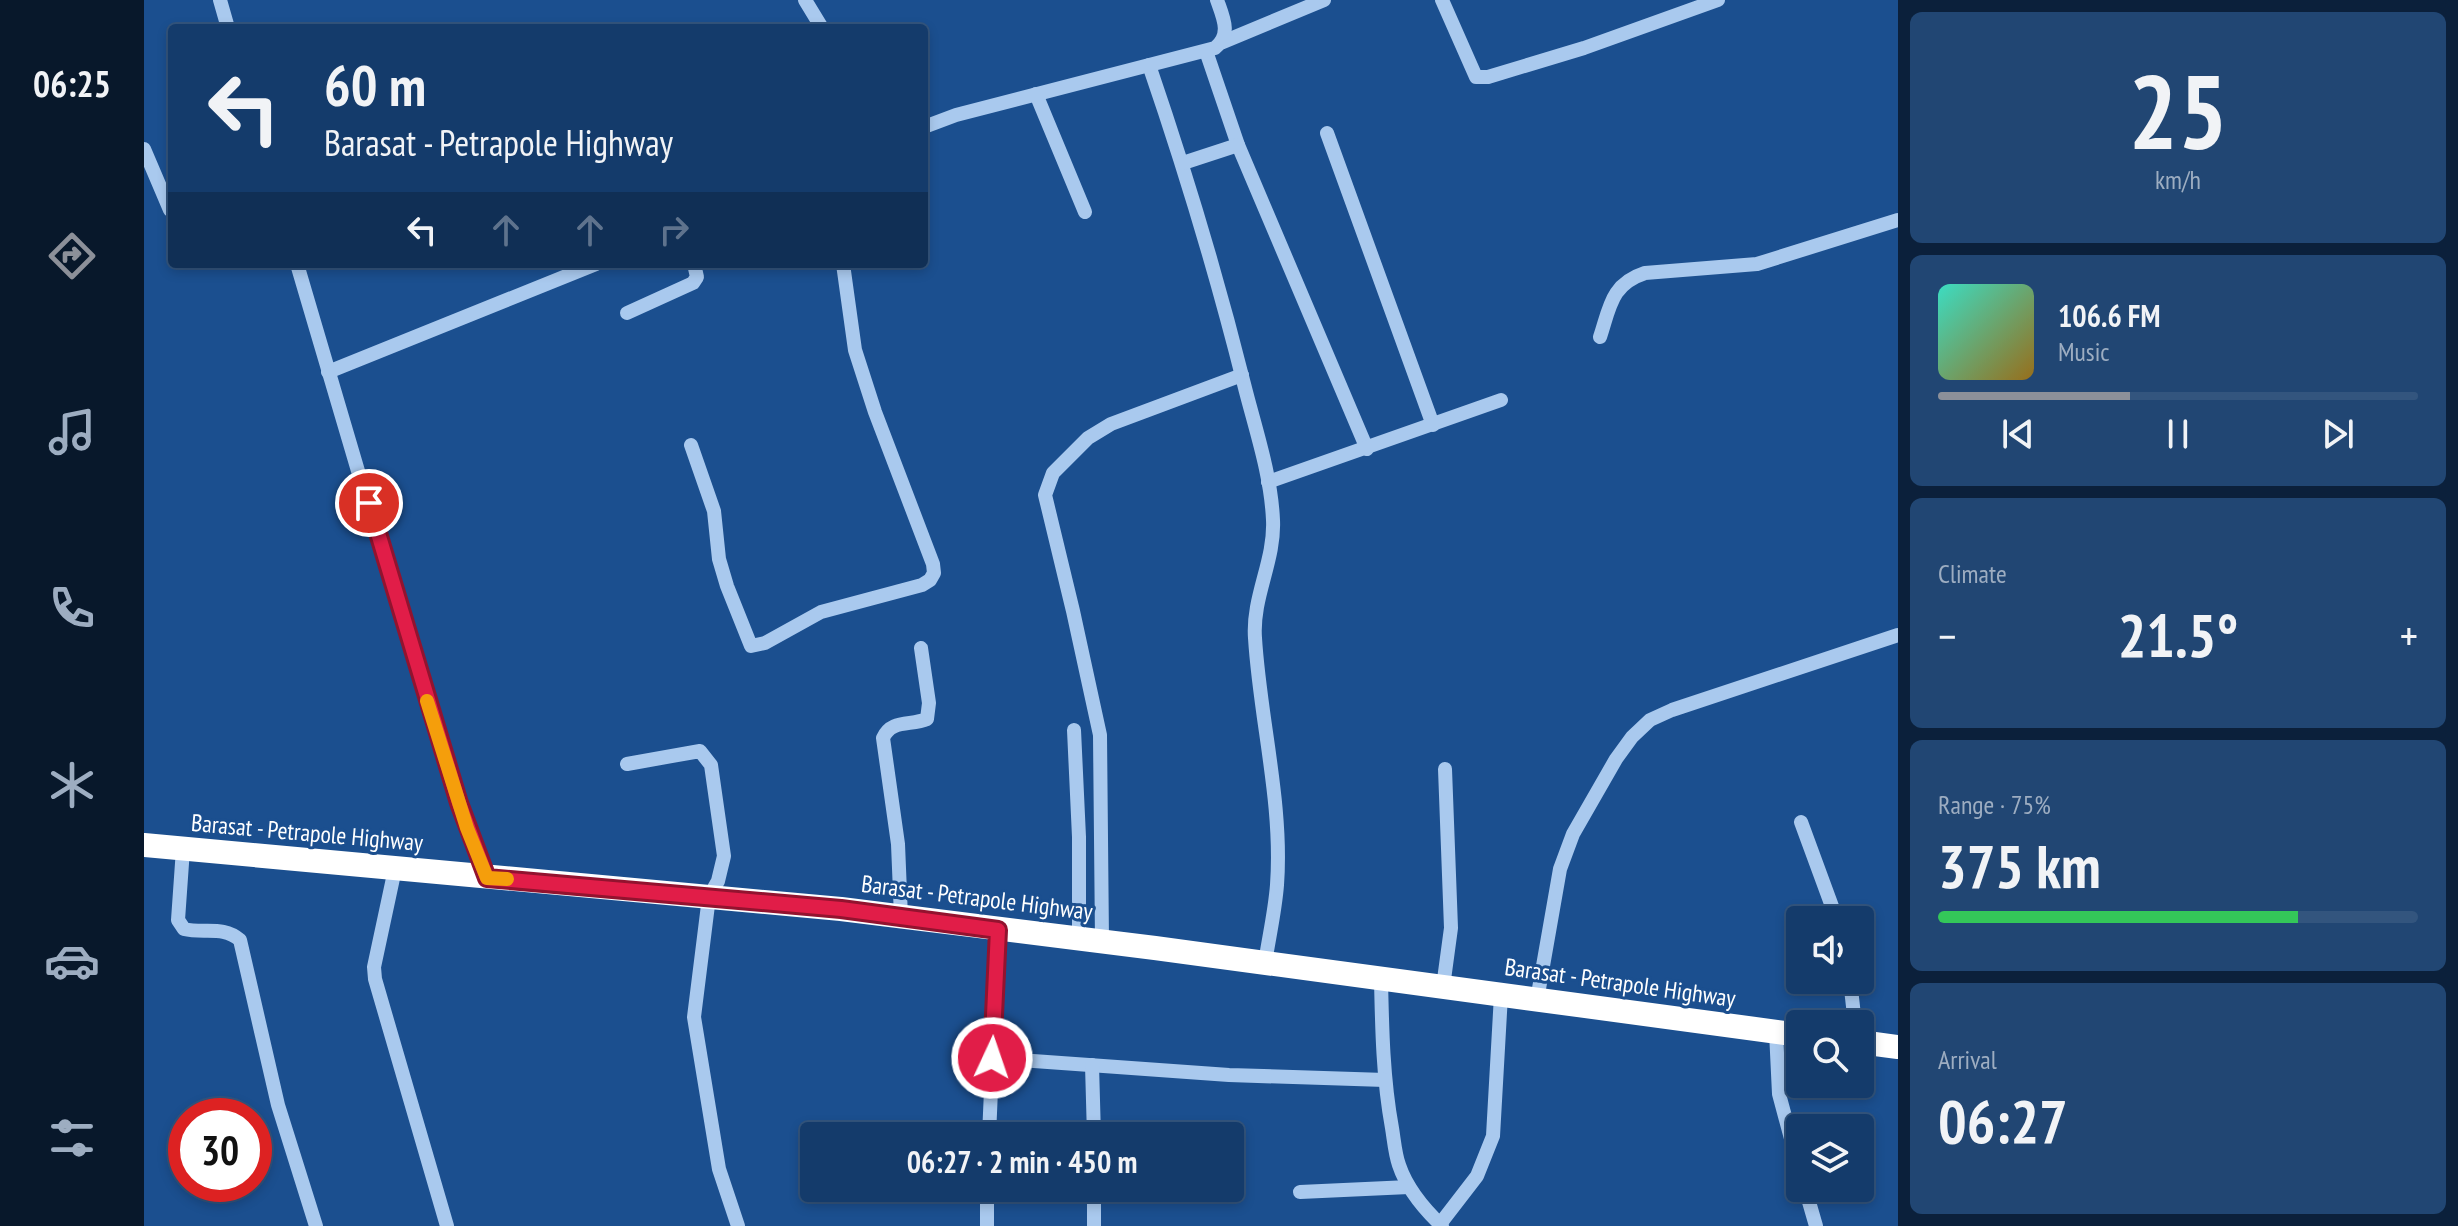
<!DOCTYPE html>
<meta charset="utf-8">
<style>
body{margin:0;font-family:"PT Sans Narrow",sans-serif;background:#214673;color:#f1f3f6;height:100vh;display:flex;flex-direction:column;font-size:30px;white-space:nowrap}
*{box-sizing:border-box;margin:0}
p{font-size:26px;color:#9dadc1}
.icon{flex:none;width:44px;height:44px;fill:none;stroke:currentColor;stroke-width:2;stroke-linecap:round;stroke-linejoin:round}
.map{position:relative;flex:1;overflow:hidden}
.details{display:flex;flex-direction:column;gap:12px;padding:12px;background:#0b203b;width:560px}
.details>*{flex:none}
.hud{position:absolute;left:24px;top:24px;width:760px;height:244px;border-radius:8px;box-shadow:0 4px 12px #0003,0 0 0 2px #33557e;background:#143b6b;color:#f1f3f6;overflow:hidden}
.controls{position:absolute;left:1642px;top:906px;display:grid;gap:16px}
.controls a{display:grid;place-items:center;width:88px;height:88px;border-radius:8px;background:#143b6b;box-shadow:0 4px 12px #0003,0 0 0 2px #33557e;font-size:40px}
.speed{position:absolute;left:24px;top:1098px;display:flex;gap:16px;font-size:40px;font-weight:700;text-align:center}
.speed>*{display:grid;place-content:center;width:104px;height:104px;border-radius:50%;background:#143b6b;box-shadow:0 4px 12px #0003,0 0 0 2px #33557e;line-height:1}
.speed .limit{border:12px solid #d22;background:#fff;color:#111}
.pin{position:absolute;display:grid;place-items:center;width:68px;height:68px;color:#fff;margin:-34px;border:4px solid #fff;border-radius:50%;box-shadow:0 2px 8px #0007}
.me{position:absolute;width:88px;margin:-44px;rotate:3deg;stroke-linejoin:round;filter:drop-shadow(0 0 6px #0008)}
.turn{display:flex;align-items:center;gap:28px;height:168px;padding:0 24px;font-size:36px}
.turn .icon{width:104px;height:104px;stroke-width:2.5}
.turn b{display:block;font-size:56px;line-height:68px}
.lanes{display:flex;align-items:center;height:76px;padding:0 24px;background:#0003;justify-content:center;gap:40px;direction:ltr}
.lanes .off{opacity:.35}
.big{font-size:60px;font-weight:700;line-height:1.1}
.details .card{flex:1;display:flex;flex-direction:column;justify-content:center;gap:12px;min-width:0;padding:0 28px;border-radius:12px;background:#214673}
.details .dial{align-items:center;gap:0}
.dial b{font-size:104px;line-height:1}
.song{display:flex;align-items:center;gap:24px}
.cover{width:96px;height:96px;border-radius:12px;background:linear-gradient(135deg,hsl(170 70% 55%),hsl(40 70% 35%))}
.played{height:8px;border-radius:4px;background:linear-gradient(90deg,#8c9099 40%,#33557e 40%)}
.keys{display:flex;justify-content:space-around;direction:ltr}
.heat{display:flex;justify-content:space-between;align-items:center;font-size:44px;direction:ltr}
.charge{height:12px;border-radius:6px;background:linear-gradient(90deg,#34c759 75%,#33557e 0)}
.trip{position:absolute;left:656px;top:1122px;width:444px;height:80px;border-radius:8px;background:#143b6b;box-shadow:0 4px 12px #0003,0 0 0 2px #33557e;font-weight:700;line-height:80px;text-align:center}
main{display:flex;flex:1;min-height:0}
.dock{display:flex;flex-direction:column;width:144px;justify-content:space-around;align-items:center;background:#08182b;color:#9dadc1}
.dock .icon{width:56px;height:56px}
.dock .on{color:#8c9099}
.dock b{font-size:36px;color:#f1f3f6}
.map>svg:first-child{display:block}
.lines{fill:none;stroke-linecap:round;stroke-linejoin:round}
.minor{stroke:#a9c9ee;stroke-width:14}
.highway{stroke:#fff;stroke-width:24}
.route-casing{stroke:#92132f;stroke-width:20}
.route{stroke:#e11d48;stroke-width:14}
.slow{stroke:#f59e0b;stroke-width:14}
.labels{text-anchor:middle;stroke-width:6;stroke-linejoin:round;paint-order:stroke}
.street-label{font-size:24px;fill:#fff;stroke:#1b4f8f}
</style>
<main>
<nav class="dock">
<b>06:25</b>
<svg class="icon on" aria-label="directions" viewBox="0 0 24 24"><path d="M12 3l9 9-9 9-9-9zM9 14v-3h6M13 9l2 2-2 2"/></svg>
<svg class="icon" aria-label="music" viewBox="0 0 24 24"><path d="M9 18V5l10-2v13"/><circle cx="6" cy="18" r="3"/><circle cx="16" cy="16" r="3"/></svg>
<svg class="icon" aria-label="phone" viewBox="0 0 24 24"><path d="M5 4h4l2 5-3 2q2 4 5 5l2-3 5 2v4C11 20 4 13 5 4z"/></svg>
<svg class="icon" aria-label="climate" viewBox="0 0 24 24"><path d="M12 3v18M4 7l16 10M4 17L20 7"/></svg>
<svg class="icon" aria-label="car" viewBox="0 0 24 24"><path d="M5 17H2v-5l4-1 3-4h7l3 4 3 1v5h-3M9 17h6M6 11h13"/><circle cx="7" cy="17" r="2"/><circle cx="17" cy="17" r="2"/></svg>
<svg class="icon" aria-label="filters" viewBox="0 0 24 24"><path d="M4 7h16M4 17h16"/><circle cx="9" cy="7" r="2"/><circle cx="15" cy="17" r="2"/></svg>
</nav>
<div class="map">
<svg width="1754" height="1226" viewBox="0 0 1754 1226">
<rect width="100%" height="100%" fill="#1b4f8f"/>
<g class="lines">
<g class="minor">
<polyline points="76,0 84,28"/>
<polyline points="661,0 678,28"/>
<polyline points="1298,0 1332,77 1344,77 1440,48 1574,0"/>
<polyline points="1079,42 1180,0"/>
<polyline points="1062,51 1094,145 1223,449"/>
<path d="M 1005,65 C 1041,170 1073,276 1100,384 C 1111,428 1127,474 1129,520 C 1131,561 1108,597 1111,638 C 1116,720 1139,803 1133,885 C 1131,911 1125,937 1121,963"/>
<polyline points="892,94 941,212"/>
<path d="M 780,127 L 812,115 L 1071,48 C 1088,35 1079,17 1073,0"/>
<polyline points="1183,133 1289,425"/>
<polyline points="0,149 26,210"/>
<polyline points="1039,163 1094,145"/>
<polyline points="153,264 260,627 315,803 343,878"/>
<polyline points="483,313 549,283 553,277 550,264"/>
<path d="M 1456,337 C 1466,307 1467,284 1501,273 L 1613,264 L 1754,220"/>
<polyline points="184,372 452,264"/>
<polyline points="547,445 570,511 575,559 583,586 607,646 621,643 677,612 778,585 786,580 790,573 789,564 731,412 711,350 699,264"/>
<polyline points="1124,482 1357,400"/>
<polyline points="930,730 935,837 935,939"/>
<polyline points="483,764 556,751 567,765 580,856 574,881 565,897 550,1017 575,1169 594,1226"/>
<polyline points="1657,822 1693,920"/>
<path d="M 39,849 L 34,920 L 40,929 C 60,934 79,925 96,940 L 134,1105 L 172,1226"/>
<polyline points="251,869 230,967 231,979 303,1226"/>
<path d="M 757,917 L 754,844 L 739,738 C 747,719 767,726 783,719 L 785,703 L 777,648"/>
<polyline points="958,941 956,735 929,611 901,495 909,473 944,438 967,424 1098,375"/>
<path d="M 1237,979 C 1238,1029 1239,1079 1248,1128 C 1250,1140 1251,1154 1255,1165 C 1263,1189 1280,1209 1298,1226"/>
<polyline points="1706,980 1711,1024"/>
<polyline points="1299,987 1307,928 1301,769"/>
<polyline points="1393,1000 1416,869 1429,834 1472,759 1488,737 1506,720 1528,710 1754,635"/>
<polyline points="1632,1032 1635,1094 1656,1172"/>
<polyline points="848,1058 1085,1075 1241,1080"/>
<polyline points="948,1065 950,1136"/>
<polyline points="845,1136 854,930"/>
<polyline points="1661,1188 1672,1226"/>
<polyline points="1156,1192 1265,1187"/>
<polyline points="1296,1224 1333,1176 1349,1136 1357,995"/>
<polyline points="843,1226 843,1188"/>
<polyline points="950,1226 950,1188"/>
</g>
<g class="highway">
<polyline points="0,845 697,909 1011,948 1656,1035"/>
<polyline points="1716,1042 1754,1047"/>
</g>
</g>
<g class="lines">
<g class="route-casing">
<polyline id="route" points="225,503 315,803 343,878 697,909 854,930 848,1058"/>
</g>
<use href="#route" class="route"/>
<polyline class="slow" points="283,701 323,828 343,878 363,879"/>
</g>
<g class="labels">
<g class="street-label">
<text transform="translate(163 833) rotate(5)" y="8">Barasat - Petrapole Highway</text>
<text transform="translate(833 898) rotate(7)" y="8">Barasat - Petrapole Highway</text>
<text transform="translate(1476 983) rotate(8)" y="8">Barasat - Petrapole Highway</text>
</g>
</g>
</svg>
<div class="controls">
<a><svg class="icon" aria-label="sound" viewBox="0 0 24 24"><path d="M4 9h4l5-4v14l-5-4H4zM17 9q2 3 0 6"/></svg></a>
<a><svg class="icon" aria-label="search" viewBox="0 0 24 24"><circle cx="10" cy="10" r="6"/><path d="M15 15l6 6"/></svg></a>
<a><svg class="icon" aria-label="layers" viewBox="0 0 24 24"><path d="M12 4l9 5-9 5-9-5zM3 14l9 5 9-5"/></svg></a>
</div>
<div class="speed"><div class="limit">30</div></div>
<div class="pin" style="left:225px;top:503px;background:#d93025"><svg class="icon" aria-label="arrive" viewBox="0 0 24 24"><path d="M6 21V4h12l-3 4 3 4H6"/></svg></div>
<svg class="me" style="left:848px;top:1058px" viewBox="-20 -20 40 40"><circle r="17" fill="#e11d48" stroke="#fff" stroke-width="3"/><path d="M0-11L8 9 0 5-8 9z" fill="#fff"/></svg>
<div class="trip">06:27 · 2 min · 450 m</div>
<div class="hud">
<div class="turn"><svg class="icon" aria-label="left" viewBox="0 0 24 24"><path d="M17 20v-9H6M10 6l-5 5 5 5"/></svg><div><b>60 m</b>Barasat - Petrapole Highway</div></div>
<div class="lanes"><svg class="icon" aria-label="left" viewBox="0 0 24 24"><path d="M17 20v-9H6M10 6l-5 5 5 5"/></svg><svg class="icon off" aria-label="ahead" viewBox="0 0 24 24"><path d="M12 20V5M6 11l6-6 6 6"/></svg><svg class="icon off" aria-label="ahead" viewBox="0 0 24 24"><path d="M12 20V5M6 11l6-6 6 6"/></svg><svg class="icon off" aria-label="right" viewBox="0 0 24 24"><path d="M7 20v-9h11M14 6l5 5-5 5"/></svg></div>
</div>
</div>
<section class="details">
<div class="card dial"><b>25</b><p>km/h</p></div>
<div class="card">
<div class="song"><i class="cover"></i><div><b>106.6 FM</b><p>Music</p></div></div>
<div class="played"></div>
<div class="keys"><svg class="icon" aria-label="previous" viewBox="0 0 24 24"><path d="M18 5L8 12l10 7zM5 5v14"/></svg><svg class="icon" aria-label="pause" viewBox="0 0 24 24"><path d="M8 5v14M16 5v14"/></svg><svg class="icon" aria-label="next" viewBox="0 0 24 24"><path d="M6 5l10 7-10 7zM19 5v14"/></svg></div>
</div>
<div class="card"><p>Climate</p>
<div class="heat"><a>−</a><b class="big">21.5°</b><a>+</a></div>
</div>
<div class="card"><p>Range · 75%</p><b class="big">375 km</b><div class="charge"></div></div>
<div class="card"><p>Arrival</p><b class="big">06:27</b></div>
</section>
</main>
